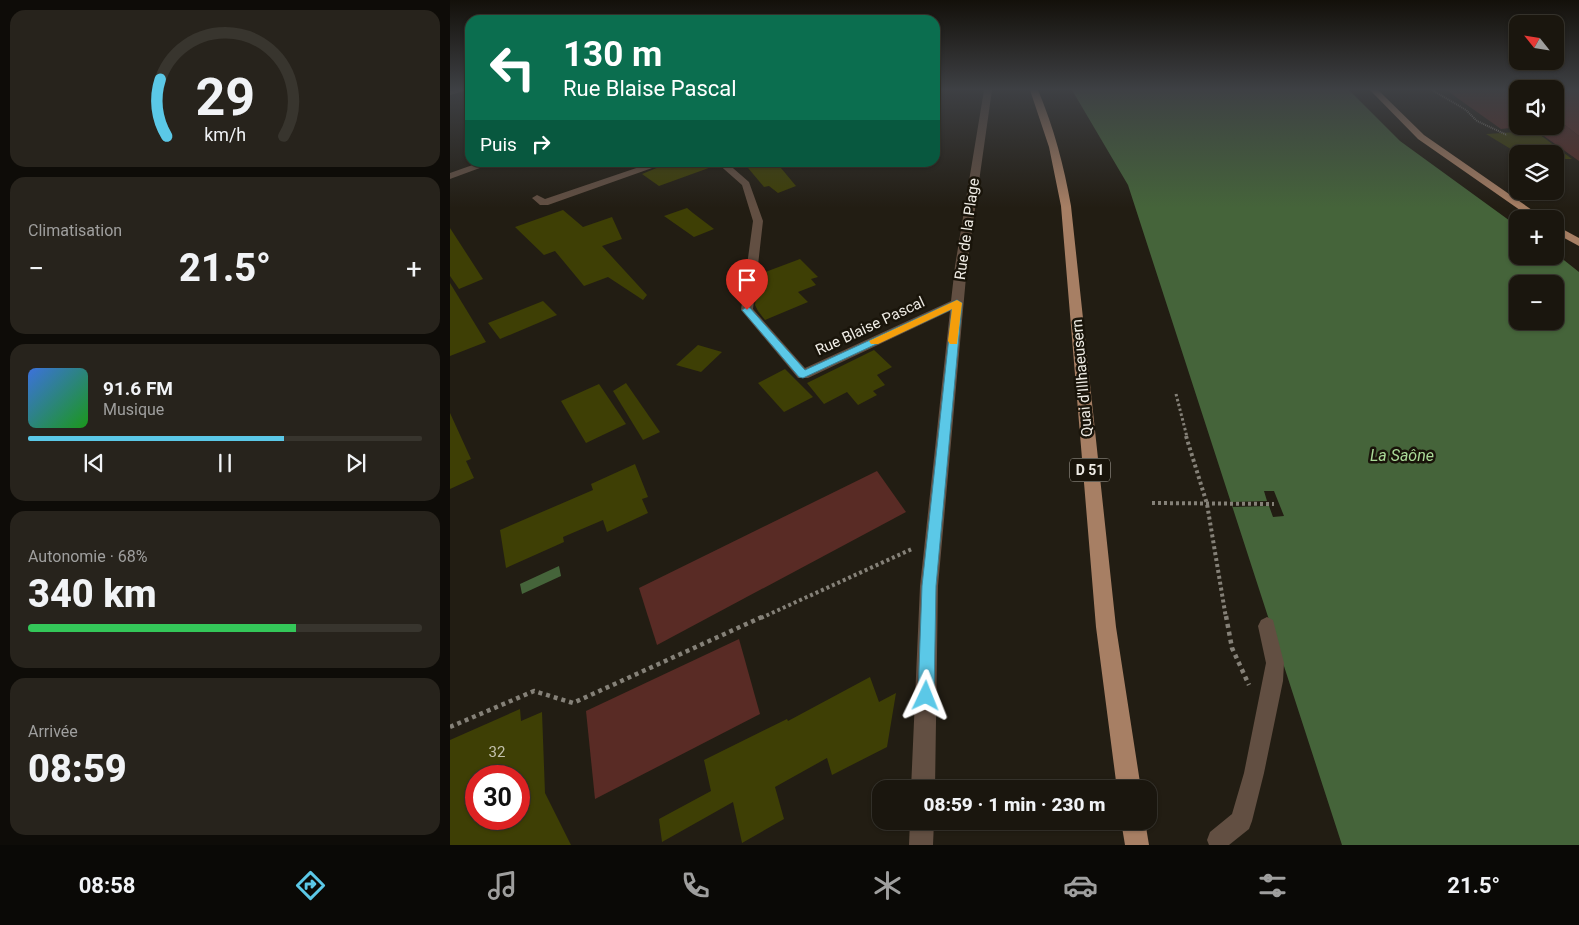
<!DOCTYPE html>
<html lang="fr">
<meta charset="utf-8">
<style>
body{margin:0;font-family:Roboto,sans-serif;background:#27231c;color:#f1f3f6;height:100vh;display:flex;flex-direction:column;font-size:19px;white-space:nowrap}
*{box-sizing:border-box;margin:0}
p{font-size:16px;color:#9f9f9e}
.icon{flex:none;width:28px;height:28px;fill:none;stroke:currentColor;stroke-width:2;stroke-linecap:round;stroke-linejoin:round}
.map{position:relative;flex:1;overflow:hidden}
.sheet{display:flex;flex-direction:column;gap:10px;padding:10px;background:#0e0c08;width:450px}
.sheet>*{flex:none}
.banner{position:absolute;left:15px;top:15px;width:475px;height:152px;border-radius:15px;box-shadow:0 1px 4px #0004,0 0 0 1px #38352e;background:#0b6e4f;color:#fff;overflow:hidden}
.needle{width:32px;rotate:300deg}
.controls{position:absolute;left:1059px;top:15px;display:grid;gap:10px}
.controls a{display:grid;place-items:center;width:55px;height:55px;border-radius:10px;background:#1a160e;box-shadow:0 1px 4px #0004,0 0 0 1px #38352e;font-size:25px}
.speed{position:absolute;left:15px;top:765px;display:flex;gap:10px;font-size:25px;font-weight:700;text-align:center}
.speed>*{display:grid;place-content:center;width:65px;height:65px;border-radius:50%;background:#1a160e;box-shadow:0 1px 4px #0004,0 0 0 1px #38352e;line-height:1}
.speed .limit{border:8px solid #d22;background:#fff;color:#111}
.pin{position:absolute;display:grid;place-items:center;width:42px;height:42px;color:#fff;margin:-51px -21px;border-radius:50% 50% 50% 0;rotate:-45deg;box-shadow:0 0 5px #0007}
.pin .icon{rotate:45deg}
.me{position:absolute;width:55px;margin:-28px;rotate:2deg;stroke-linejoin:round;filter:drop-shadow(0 0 4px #0008)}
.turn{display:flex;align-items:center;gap:18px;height:105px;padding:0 15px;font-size:22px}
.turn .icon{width:65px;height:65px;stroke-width:2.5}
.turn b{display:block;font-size:35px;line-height:42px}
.then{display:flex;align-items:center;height:48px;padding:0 15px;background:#0003;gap:10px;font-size:19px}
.big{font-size:38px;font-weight:800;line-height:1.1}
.sheet .widget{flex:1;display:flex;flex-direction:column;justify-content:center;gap:8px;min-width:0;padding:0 18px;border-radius:15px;background:#27231c}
.sheet .dial{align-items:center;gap:0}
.dial svg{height:130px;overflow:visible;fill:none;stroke:#38352e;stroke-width:7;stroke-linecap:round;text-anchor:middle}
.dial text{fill:#f1f3f6;stroke:none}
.song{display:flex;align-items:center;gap:15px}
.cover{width:60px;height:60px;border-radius:8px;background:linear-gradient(135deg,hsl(220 70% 55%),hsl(120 70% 35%))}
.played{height:5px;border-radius:2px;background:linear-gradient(90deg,#5bc8e7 65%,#38352e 65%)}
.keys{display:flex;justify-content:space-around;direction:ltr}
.heat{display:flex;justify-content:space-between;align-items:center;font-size:28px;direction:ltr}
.charge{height:8px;border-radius:4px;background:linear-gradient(90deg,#34c759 68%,#38352e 0)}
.trip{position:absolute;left:422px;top:780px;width:285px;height:50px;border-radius:15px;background:#1a160e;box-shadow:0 1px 4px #0004,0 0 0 1px #38352e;font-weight:800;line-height:50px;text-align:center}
.tabs{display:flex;height:80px;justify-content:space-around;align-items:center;background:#0a0906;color:#9f9f9e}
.tabs .icon{width:35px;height:35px}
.tabs .selected{color:#5bc8e7}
.tabs b{font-size:22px;color:#f1f3f6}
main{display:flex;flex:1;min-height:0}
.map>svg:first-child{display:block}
.green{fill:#592b25}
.forest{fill:#64312b}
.water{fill:#45643a;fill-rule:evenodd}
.pier{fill:#221d13}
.building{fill:#3e3f05;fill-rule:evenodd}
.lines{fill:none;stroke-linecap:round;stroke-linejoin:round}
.path-far3{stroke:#858178;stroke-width:2;stroke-dasharray:1 1;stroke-linecap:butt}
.path-far2{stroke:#858178;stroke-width:3;stroke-dasharray:2.5 2.5;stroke-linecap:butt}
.path-far1{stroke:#858178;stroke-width:4;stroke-dasharray:3 3;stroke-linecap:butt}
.path{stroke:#858178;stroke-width:4.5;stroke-dasharray:4 4;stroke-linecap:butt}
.lane{fill:#624f42;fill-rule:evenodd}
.street{fill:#624f42;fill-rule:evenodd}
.primary{fill:#a77f64;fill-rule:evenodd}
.route{fill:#5bc8e7;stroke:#3b8296}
.slow{fill:#f59e0b}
.labels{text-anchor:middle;stroke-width:5;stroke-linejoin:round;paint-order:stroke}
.shield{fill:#19140a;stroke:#afaba3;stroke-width:1}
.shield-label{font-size:14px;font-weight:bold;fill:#efece5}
.street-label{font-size:15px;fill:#efece5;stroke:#19140a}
.near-number-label{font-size:15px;fill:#c3c1ad}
.water-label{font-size:16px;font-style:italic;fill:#aadb98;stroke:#19140a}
</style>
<main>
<section class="sheet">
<div class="widget dial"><svg viewBox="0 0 100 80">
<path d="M14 69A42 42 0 1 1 86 69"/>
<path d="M14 69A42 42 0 0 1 10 34" stroke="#5bc8e7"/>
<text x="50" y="56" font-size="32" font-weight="700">29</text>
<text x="50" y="72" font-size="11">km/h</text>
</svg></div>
<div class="widget"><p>Climatisation</p>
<div class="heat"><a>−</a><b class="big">21.5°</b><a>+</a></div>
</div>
<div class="widget">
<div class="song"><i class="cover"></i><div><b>91.6 FM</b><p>Musique</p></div></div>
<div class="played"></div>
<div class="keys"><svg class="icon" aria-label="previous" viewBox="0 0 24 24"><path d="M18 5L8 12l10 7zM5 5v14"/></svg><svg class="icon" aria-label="pause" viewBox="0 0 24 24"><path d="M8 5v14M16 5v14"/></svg><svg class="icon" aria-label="next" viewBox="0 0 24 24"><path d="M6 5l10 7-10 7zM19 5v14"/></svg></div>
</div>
<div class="widget"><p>Autonomie · 68%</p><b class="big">340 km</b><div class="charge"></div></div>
<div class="widget"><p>Arrivée</p><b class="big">08:59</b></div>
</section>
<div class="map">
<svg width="1129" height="845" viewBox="0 0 1129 845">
<rect width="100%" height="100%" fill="#221d13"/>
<g class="green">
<polygon points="996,90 1067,90 1068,126 1078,126 1051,129"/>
<polygon points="1105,117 1129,136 1129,161 1080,126 1105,126"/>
<polygon points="427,471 456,512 207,645 189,588"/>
<polygon points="289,639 310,714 145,799 136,711"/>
</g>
<polygon class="forest" points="1105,90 1129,90 1129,136 1105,117"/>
<g class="water">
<path d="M 622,90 L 899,90 L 950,141 L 1067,226 L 1068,256 L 1105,256 L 1105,253 L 1129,272 L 1129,845 L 892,845 L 678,185 ZM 1068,284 L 1105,284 L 1105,321 L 1068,321 Z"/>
<polygon points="109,566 111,576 72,594 70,584"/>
</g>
<polygon class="pier" points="814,491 824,491 834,516 823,517 819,506 783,507 781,502 817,501"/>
<g class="building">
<polygon points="1083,131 1093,137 1122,159 1105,159 1105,154 1069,154 1036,134"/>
<polygon points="221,162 264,162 267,165 209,186 192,174"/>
<polygon points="293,162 326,162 346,186 328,193 319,186 314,187"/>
<polygon points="237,208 243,213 264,229 244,237 214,216"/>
<polygon points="113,210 133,227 162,217 172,239 152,246 197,295 193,300 158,277 134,286 105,251 94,255 65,227"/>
<polygon points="0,228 33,279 9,289 0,276"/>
<polygon points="350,259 368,277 361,279 366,285 348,292 358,302 315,320 308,311 305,305 310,274"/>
<polygon points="0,283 36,342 0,356"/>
<polygon points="93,301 107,315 50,339 38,323"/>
<polygon points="248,345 272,352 251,372 226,365"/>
<polygon points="424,350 442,367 427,375 435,385 423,391 427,395 408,405 397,392 374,404 357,383"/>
<polygon points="335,369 363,397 334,412 308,383"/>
<polygon points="176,383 210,432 193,440 163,391"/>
<polygon points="149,384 176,424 136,443 111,401"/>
<polygon points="0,413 21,459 16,461 24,478 0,489"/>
<polygon points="185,464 198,497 192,499 198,513 157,532 153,520 113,537 114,542 56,568 50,530 143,490 141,484"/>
<polygon points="420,677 429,702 446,693 437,747 382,775 377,758 325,787 334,819 292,843 283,802 212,842 209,819 261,791 254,760 337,719 338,721"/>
<path d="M 70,709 L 71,721 L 92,712 L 95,793 L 121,845 L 0,845 L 0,740 ZM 26,776 L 69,776 L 69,819 L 26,819 Z"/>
</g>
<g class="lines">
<polyline class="path-far3" points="982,90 1016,110 1027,121 1057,135"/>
<polyline class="path-far2" points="726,394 737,437"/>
<g class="path-far1">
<polyline points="736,436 757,504 776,618"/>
<polyline points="702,503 824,504"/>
<polyline points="311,618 462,549"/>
</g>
<g class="path">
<polyline points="776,616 782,648 799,685"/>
<polyline points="0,727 84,691 123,703 314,616"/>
</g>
<g class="lane">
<polygon points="7,90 18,90 0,95 0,91"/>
<polygon points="817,617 823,620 834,663 833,681 814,773 802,821 799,829 779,845 759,845 757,840 760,832 782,814 794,773 816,663 808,626 811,620"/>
</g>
<g class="street">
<polygon points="534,90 542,90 517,266 488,586 485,789 461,789 470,586 500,311 358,378 348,378 291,310 303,221 292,185 266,162 276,162 299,182 313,221 303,309 355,368 501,301 505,266"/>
<polygon points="31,162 46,162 0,179 0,173"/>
<polygon points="204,162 219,162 98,205 90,205 82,198 87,195 95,199"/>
<polygon points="460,821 484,821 483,845 459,845"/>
</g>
<g class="primary">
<path d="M 580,90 L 588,90 C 604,128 614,166 621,206 L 666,627 L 691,789 L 667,789 L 646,627 L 611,206 L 599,147 Z"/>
<polygon points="920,90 928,90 974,135 1095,219 1083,219 968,139"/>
<polygon points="1105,225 1129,238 1129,246 1105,233"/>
<polygon points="671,821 695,821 699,845 675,845"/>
</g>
</g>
<linearGradient id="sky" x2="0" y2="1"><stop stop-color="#13100a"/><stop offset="0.43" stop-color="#3e4044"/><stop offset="1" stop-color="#3e4044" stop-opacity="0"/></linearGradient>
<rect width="1129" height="208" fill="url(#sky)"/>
<polygon class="route" points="507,300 512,303 486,586 484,696 481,702 476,704 470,702 468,696 472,586 502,309 353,378 349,377 292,310 297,307 300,308 355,370"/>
<polygon class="slow" points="507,300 512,303 507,344 500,344 498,341 502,309 428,344 421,344 419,341"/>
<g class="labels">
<rect class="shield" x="620" y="458.5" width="40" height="23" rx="4"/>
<g class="shield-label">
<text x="640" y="475">D 51</text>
</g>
<g class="street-label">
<text transform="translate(517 229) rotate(-82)" y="5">Rue de la Plage</text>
<text transform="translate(420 326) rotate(-25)" y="5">Rue Blaise Pascal</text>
<text transform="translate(632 378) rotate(-95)" y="5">Quai d'Illhaeusern</text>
</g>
<g class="near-number-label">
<text x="47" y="757">32</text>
</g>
<g class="water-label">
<text x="952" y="461">La Saône</text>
</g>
</g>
</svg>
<div class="controls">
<a><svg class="needle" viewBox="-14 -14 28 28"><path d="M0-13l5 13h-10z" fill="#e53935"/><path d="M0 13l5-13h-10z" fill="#9f9f9e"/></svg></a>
<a><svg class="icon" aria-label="sound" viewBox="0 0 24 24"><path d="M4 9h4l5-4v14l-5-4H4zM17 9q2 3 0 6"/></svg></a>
<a><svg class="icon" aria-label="layers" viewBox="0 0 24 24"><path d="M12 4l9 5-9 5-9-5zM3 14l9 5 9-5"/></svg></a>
<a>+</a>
<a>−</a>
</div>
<div class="speed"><div class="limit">30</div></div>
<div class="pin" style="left:297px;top:310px;background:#d93025"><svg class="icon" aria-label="arrive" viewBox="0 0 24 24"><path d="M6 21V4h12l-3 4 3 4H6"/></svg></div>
<svg class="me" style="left:476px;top:696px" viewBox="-20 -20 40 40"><path d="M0-17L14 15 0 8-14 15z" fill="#5bc8e7" stroke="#fff" stroke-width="4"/></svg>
<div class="trip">08:59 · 1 min · 230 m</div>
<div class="banner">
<div class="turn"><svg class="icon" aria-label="left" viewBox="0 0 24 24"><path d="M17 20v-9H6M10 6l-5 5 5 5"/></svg><div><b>130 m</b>Rue Blaise Pascal</div></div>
<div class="then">Puis<svg class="icon" aria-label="right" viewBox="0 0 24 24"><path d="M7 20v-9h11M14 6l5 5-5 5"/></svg></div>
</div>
</div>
</main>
<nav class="tabs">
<b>08:58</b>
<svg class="icon selected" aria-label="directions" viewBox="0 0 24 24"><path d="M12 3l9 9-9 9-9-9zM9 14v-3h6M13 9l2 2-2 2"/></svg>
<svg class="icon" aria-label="music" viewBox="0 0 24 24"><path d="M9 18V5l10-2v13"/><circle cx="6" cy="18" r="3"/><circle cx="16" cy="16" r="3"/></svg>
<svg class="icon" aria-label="phone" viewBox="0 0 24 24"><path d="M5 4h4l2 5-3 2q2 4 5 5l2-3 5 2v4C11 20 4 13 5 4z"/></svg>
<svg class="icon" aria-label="climate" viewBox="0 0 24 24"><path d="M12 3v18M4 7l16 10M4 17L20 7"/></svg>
<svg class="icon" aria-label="car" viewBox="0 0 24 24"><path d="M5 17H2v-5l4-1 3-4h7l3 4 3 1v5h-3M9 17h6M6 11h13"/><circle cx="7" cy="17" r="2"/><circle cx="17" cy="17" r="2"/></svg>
<svg class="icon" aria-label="filters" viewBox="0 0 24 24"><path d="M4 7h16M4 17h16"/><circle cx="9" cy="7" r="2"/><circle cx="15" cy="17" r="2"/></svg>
<b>21.5°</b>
</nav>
